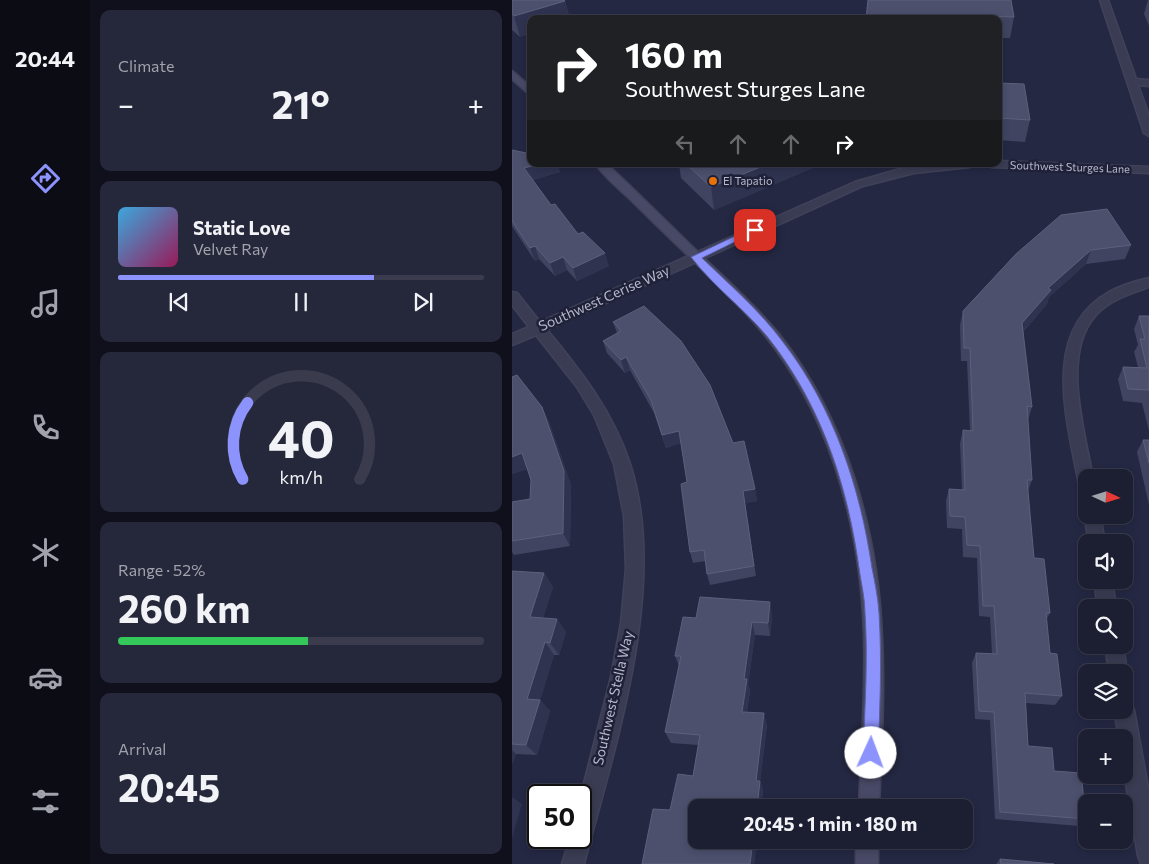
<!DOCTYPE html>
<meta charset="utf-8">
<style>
body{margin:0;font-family:Commissioner,sans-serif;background:#25273a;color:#f1f3f6;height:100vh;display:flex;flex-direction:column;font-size:19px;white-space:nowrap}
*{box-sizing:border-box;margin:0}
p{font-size:16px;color:#a0a2ac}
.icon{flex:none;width:28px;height:28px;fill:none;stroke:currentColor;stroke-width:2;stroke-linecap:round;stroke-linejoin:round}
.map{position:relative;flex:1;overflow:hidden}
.panel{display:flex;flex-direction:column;gap:10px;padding:10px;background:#0f101c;width:422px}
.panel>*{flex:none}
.hud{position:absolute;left:15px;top:15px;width:475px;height:152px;border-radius:10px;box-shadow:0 2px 8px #0003,0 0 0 1px #3a3c4d;background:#202124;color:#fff;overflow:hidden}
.needle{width:32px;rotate:94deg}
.controls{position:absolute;left:566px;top:469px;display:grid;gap:10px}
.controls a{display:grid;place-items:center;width:55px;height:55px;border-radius:10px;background:#1c1e32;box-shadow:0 2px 8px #0003,0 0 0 1px #3a3c4d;font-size:25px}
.speed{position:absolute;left:15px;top:784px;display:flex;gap:10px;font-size:25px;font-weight:700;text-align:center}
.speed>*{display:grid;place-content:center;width:65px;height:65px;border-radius:50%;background:#1c1e32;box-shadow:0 2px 8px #0003,0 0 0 1px #3a3c4d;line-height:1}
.speed .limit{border:2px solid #111;border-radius:8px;background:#fff;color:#111}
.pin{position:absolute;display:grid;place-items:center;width:42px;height:42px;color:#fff;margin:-21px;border-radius:10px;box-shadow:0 2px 8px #0006}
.me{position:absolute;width:55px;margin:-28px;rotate:2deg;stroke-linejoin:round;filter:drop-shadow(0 0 4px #0008)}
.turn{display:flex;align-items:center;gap:18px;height:105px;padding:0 15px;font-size:22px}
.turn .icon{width:65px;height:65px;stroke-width:2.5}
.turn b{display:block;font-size:35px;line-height:42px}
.lanes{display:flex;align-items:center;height:48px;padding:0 15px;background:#0003;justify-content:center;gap:25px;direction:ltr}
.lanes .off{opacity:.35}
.big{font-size:38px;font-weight:700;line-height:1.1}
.panel .card{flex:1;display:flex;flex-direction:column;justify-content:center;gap:8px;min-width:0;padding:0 18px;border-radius:10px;background:#25273a}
.panel .dial{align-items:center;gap:0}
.dial svg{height:130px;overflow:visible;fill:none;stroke:#3a3c4d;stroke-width:7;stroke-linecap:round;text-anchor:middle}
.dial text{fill:#f1f3f6;stroke:none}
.song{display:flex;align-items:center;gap:15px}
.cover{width:60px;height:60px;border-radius:8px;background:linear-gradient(135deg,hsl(200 70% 55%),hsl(330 70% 35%))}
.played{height:5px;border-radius:2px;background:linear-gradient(90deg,#8c93fc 70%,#3a3c4d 70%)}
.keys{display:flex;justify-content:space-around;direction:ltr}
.heat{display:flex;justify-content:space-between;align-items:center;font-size:28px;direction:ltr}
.charge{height:8px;border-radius:4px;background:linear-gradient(90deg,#34c759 52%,#3a3c4d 0)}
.trip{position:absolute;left:176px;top:799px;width:285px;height:50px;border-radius:10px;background:#1c1e32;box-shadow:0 2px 8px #0003,0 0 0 1px #3a3c4d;font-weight:700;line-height:50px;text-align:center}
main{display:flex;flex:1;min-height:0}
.dock{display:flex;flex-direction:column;width:90px;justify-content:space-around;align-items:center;background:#0b0c14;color:#a0a2ac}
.dock .icon{width:35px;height:35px}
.dock .current{color:#8c93fc}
.dock b{font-size:22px;color:#f1f3f6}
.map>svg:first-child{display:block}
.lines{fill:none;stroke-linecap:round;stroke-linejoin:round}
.street-casing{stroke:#414259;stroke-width:3}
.secondary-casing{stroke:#414259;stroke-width:3}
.street{fill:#3a3c53;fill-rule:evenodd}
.secondary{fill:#484966;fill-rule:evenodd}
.wall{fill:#404461}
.shaded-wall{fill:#303350}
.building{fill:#4d506d;stroke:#5d607c}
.route{fill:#8c93fc;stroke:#5b60a4}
.food-dot{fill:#e8710a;stroke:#1f2138;stroke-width:2}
.labels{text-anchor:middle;stroke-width:5;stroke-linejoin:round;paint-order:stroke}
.far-street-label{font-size:11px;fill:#b7b8cd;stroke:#1f2138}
.far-poi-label{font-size:11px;fill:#b7b8cd;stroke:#1f2138;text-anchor:start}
.street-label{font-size:14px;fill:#b7b8cd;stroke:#1f2138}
</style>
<main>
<nav class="dock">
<b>20:44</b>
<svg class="icon current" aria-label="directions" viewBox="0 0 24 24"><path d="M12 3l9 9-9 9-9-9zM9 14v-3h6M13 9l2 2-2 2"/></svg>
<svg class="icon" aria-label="music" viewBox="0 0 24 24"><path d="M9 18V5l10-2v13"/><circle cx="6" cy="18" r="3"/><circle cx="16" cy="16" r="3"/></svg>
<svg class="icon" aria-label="phone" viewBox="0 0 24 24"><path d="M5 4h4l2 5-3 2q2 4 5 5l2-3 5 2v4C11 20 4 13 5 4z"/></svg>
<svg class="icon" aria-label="climate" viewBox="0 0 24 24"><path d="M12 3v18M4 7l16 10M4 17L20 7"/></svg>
<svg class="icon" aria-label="car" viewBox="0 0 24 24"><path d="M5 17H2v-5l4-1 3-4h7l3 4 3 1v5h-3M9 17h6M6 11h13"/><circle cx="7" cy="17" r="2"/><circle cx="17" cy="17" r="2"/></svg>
<svg class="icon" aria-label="filters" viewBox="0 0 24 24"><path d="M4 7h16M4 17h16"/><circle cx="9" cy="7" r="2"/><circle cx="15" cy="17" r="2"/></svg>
</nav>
<section class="panel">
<div class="card"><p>Climate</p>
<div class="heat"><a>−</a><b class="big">21°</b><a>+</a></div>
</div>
<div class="card">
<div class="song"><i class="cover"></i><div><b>Static Love</b><p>Velvet Ray</p></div></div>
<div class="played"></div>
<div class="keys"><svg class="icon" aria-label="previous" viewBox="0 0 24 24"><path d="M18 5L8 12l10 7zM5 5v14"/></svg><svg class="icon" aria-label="pause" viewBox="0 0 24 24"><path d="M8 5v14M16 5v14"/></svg><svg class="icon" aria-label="next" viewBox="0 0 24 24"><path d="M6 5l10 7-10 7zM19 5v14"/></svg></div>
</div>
<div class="card dial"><svg viewBox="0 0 100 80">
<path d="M14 69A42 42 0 1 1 86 69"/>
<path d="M14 69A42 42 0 0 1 17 22" stroke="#8c93fc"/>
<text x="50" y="56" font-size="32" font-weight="700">40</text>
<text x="50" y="72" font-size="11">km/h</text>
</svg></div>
<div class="card"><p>Range · 52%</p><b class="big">260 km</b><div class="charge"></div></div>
<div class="card"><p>Arrival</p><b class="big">20:45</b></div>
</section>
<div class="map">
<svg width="637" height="864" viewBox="0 0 637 864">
<rect width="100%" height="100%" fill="#252843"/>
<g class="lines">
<g class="street-casing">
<g id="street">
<polygon points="588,0 596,0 624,79 637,80 637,86 626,85 637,116 637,136 632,133"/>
<polygon points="486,161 637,167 637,173 479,167 474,164 486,164"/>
<path d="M 420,164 L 463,164 L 458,167 L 402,173 L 351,186 L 35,330 C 69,371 101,412 118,464 C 157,585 103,745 72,864 L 50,864 L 58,838 L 69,838 L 69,795 L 99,677 L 109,623 L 114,569 L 112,516 L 102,464 L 82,415 L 65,387 L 24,335 L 0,345 L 0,334 L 17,327 L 0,305 L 0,292 L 5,293 L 28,322 L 343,182 L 388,169 Z"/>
<path d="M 637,278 L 637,287 C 617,294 597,300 583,316 C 549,355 573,433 581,478 L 575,478 L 575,492 L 569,490 L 567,485 C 556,423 527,331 597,292 C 608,286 624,281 637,278 Z"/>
<polygon points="575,510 575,515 588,515 593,542 577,542 572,515"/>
<polygon points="582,580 600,580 604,608 586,608"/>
<polygon points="593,645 611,645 615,672 613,678 612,672 597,672"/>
<polygon points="612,701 619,703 622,710 637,793 637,864 629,864 626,856 612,772 612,738 607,738 602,710 612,710"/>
</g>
</g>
<g class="secondary-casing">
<g id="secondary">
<polygon points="0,71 19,87 19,96 0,79"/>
<path d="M 84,164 L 95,164 C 128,195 160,227 193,259 C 218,283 245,307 267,334 C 334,419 366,530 370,637 C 373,694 369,751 367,808 L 347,808 C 349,750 354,692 352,634 C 348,521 316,404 238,318 C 202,279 163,244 126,207 C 113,193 93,179 84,164 Z"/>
<rect x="344" y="840" width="22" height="24"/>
</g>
</g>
<use href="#street" class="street"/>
<use href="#secondary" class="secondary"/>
</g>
<g class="wall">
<polygon points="0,0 53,1 58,19 19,19 8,37 0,30"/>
<polygon points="356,0 502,17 498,38 486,38 486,19 354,19"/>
<polygon points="636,0 637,0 637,26 632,14"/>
<polygon points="486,83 518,120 513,142 486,140"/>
<polygon points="0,150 19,164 45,164 48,172 21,180 39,205 97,266 65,281 55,270 43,276 27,259 23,261 0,226"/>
<polygon points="167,164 310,164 202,210 169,178"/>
<polygon points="619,245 613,259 574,264 537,297 535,304 511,332 520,407 516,420 520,480 516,491 522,558 538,613 534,620 538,653 550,696 543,705 514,703 516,746 542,771 574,819 567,826 483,819 478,720 463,719 460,663 464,653 480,654 478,617 467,616 465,558 451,557 450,529 435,528 434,501 437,489 450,490 448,443 451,430 458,431 455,361 449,361 448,325 451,311 504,254"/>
<polygon points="627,316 637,316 637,431 630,403 611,401 606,379 611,367 626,367 622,352 626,345 622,329"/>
<polygon points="101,322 221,443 243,489 245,501 233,503 244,576 198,585 195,574 194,561 181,563 178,552 175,482 169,443 154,448 142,413 118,370 113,373 95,353 91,341 105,333"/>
<polygon points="30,407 37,422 59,485 58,546 2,555 0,552 0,502 18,499 19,480 15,469 0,474"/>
<polygon points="631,440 637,440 637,505 625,452"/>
<polygon points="0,571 32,573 41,587 31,618 45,619 54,632 47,655 42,655 28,700 38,711 25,755 4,754 0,764"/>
<polygon points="260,616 258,636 243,635 236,684 238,691 235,712 255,725 248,781 251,790 249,808 185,808 245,840 242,864 130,864 158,810 181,776 186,745 159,743 153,732 167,666 163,656 184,618"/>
<polygon points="488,859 542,864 484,864"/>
</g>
<g class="shaded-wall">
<polygon points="53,1 58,19 19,19 19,34 8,37 2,16"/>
<polygon points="29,164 45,164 48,172 17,181 12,168"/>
<polygon points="256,164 310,164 202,210 199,187"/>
<polygon points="23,246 27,259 23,261 18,248"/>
<polygon points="579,250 574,264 537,297 535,304 506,337 510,323 536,288"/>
<polygon points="93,253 97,266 65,281 61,268"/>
<polygon points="51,257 55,270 43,276 38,263"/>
<polygon points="114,357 118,370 113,373 109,360"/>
<polygon points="30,407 37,422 59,485 58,546 51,533"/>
<polygon points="167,431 170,443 154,448 150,435"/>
<polygon points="10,453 18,468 0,474 0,457"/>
<polygon points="243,489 245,501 233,503 244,576 231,491"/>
<polygon points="32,573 41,587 27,630 18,617"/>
<polygon points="258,602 260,616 258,636 256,623"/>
<polygon points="45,619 54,632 47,655 38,643"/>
<polygon points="240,622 243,635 236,684 238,691 233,723 230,712 232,679"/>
<polygon points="33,642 42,655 27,704 28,700 38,711 25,755 14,745 15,699"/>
<polygon points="252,713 255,725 247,790 244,781"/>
<polygon points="0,750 4,754 0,764"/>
<polygon points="248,781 251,790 249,808 245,808"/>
<polygon points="0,797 10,804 0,838"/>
<polygon points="241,840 245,840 242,864 238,864"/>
</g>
<g class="building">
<polygon points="0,0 52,0 53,1 2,16 0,14"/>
<polygon points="356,0 499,0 502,17 442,15 442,19 354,19"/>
<polygon points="486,83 512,84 518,120 486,118"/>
<polygon points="0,150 19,154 19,164 29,164 12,168 39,205 43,204 66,234 71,232 93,253 61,268 51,257 38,263 23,246 18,248 0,221"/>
<polygon points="174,164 256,164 199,187"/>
<polygon points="595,209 619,245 579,250 536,288 539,290 510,323 520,407 515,406 520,480 515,480 522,558 532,559 538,613 534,613 538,653 545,654 550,696 513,693 516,746 540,748 542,771 569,773 574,819 488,812 482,712 467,711 464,653 485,654 482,606 471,606 468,546 455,545 453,517 438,516 437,489 453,490 451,430 461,431 458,348 452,348 451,311 504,254 549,215"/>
<polygon points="132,306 169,341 198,385 221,443 232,441 243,489 231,491 242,566 195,574 192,550 178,552 169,484 175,482 167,431 150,435 139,400 114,357 109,360 91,341 109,331 101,322"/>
<polygon points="627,316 637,316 637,390 616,389 611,367 635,368 628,339 633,339"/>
<polygon points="5,375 30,407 52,471 51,533 0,541 0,502 18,499 19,480 10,453 0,457 0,377"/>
<polygon points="631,440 637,440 637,463"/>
<polygon points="0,571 32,573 18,617 45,619 38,643 33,642 15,699 28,700 14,745 0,744"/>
<polygon points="188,597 258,602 256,623 240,622 232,679 235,679 230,712 252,713 244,781 248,781 245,808 185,808 185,840 241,840 238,864 130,864 141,809 158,810 166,774 181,776 188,735 153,732 169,656 163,656 171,617 184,618"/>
<polygon points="488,859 542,864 489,864"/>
</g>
<path class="route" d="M 240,228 L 247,230 L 190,258 C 218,285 248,311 271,342 C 322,408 348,487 360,568 C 363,583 366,598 367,613 C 370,660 368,706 366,753 L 364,758 L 359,761 L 353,758 L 351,753 C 353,706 356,660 353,613 C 353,598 349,583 347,568 C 336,489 312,413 264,348 C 240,314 204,290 179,257 Z"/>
<circle class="food-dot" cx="201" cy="181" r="5"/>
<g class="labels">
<g class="far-street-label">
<text transform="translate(558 167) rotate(2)" y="4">Southwest Sturges Lane</text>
</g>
<g class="far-poi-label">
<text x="211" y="185">El Tapatio</text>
</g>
<g class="street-label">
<text transform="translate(92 298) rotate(-24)" y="5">Southwest Cerise Way</text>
<text transform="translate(101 698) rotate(-77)" y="5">Southwest Stella Way</text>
</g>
</g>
</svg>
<div class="controls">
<a><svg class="needle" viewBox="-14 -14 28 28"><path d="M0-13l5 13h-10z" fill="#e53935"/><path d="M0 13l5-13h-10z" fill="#a0a2ac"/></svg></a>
<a><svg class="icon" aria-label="sound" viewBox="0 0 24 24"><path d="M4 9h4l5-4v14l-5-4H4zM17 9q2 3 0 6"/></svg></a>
<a><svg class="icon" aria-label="search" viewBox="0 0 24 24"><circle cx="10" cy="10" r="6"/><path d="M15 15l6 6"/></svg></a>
<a><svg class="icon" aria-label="layers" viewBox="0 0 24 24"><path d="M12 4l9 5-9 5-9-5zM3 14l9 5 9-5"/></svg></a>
<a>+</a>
<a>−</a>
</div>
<div class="speed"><div class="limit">50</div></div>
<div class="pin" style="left:243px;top:230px;background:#d93025"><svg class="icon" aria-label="arrive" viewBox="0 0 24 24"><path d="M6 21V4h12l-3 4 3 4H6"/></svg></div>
<svg class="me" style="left:359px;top:753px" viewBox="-20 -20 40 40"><circle r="19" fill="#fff"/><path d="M0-13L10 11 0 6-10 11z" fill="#8c93fc"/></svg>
<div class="trip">20:45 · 1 min · 180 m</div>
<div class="hud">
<div class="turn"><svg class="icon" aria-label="right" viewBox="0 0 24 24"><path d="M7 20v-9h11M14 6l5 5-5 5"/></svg><div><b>160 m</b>Southwest Sturges Lane</div></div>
<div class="lanes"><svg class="icon off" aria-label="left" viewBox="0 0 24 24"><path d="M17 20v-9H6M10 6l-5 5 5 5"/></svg><svg class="icon off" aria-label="ahead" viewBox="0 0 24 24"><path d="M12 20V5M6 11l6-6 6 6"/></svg><svg class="icon off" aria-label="ahead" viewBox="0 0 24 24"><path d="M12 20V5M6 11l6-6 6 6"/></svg><svg class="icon" aria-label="right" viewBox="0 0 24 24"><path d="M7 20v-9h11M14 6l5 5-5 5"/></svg></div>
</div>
</div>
</main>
